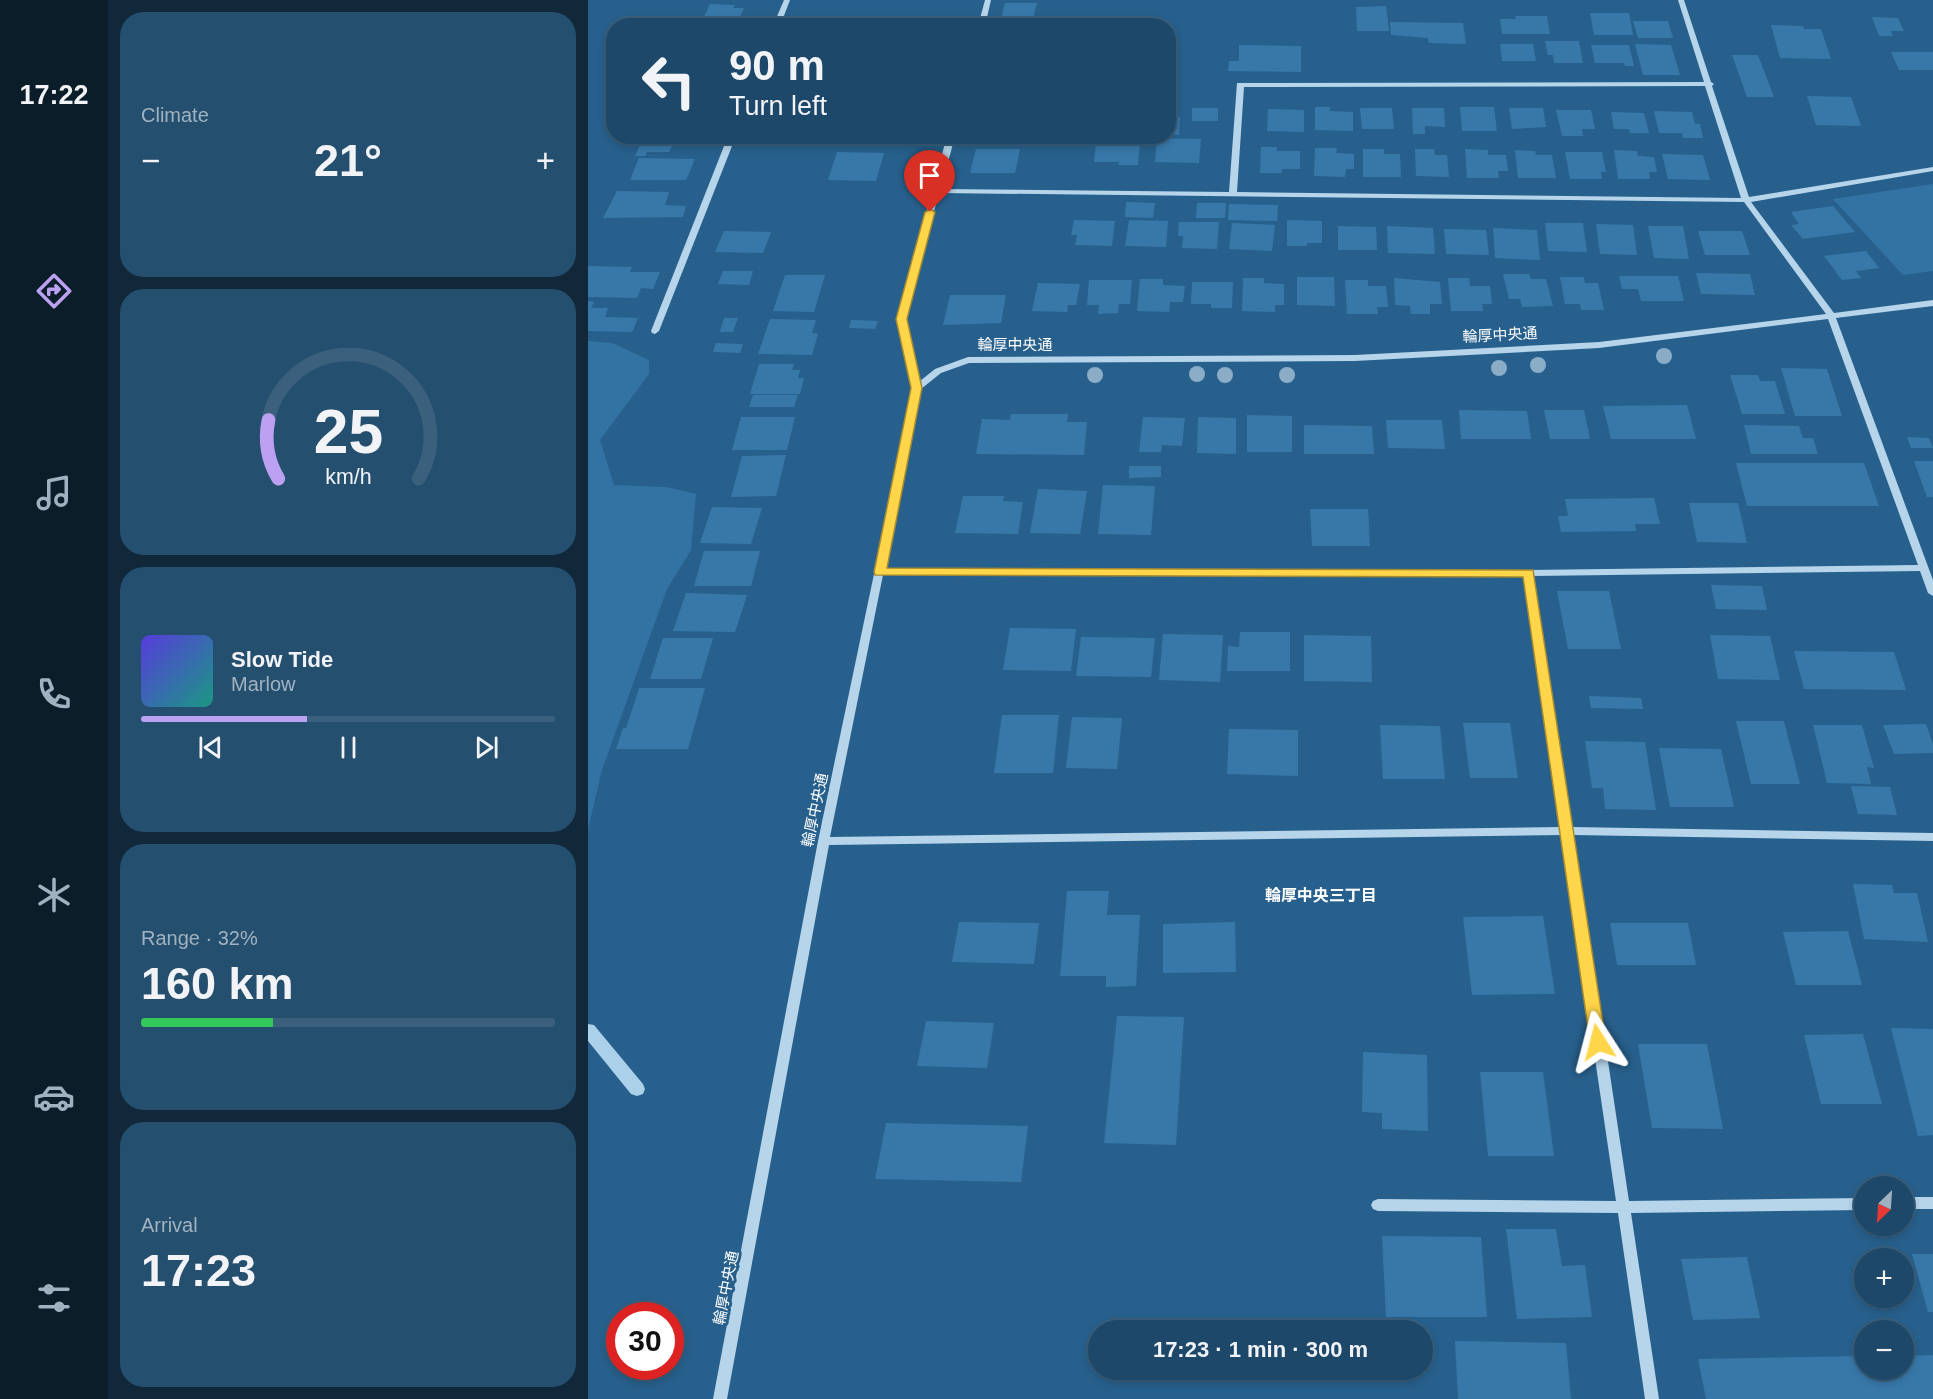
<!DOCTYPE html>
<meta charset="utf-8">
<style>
body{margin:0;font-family:Arial,"Noto Sans JP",sans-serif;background:#254f6f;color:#f1f3f6;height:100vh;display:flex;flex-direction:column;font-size:22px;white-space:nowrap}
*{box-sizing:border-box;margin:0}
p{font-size:20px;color:#a0b2c0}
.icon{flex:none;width:33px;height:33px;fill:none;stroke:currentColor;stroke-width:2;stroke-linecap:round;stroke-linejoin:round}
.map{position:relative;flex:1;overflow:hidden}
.side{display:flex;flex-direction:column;gap:12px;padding:12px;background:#10283a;width:480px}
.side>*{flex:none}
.banner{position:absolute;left:18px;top:18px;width:570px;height:126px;border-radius:24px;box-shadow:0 3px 9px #0003,0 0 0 2px #3b607d;background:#1d4869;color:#f1f3f6;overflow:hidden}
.needle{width:39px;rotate:205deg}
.buttons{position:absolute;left:1266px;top:1176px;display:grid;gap:12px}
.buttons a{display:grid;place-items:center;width:60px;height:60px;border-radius:50%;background:#1d4869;box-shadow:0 3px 9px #0003,0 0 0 2px #3b607d;font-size:30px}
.speed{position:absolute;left:18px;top:1302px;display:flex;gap:12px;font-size:30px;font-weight:700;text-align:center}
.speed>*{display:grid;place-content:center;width:78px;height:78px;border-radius:50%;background:#1d4869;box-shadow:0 3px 9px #0003,0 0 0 2px #3b607d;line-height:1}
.speed .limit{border:9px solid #d22;background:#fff;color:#111}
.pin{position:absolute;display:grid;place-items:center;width:51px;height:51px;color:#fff;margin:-62px -26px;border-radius:50% 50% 50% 0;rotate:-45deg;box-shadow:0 0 6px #0007}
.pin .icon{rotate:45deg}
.me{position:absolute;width:66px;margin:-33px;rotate:351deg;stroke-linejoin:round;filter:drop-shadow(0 0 4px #0008)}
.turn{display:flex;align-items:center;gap:21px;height:126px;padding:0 24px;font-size:27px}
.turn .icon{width:78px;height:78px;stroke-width:2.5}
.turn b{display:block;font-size:42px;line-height:51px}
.big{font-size:45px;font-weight:700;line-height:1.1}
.side .widget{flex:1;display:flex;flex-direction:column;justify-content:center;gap:9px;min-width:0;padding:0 21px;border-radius:24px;background:#254f6f}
.side .dial{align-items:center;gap:0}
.dial svg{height:156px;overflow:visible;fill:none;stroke:#3b607d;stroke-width:7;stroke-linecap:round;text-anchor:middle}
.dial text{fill:#f1f3f6;stroke:none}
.song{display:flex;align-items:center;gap:18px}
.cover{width:72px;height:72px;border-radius:9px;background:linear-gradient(135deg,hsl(250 70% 55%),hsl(170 70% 35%))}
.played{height:6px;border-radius:3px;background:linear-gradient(90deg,#bca0f2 40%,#3b607d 40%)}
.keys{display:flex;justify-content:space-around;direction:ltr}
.heat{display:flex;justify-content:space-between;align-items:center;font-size:33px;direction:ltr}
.charge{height:9px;border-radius:4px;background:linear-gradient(90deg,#34c759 32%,#3b607d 0)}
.trip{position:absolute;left:500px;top:1320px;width:345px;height:60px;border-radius:30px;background:#1d4869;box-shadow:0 3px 9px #0003,0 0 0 2px #3b607d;font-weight:700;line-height:60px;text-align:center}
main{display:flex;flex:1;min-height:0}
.dock{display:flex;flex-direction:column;width:108px;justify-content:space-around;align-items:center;background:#0c1d2a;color:#a0b2c0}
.dock .icon{width:42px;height:42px}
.dock .current{color:#bca0f2}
.dock b{font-size:27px;color:#f1f3f6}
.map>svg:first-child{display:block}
.green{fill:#3273a4}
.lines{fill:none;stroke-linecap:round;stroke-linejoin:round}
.stream{fill:#abd0ea;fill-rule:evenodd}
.building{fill:#3878a9}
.minor{fill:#b6d4ea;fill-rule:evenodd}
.tree{fill:#8aacc7}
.route{fill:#ffd54a;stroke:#a68a30;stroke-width:1.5}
.labels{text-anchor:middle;stroke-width:6;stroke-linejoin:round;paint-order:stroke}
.street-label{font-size:15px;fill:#fff;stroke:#27608c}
.neighbourhood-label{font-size:16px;font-weight:bold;fill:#fff;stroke:#27608c}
</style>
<main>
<nav class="dock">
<b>17:22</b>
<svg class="icon current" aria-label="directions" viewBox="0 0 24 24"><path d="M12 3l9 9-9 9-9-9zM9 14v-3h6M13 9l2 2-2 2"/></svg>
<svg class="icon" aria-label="music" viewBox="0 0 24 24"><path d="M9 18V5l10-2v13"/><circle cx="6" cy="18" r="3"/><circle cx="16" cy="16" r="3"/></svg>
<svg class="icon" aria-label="phone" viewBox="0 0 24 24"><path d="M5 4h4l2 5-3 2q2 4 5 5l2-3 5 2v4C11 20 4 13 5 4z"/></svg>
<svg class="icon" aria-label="climate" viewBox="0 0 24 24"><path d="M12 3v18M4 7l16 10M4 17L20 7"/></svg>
<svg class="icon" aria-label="car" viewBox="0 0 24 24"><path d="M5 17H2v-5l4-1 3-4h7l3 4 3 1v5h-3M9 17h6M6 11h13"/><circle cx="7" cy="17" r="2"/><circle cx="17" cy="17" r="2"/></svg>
<svg class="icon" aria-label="filters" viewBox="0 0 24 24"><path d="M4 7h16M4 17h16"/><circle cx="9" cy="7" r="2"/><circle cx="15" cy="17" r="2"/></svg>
</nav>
<section class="side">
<div class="widget"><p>Climate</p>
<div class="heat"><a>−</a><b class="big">21°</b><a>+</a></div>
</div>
<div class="widget dial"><svg viewBox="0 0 100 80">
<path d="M14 69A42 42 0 1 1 86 69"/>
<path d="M14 69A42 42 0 0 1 9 39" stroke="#bca0f2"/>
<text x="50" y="56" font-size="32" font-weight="700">25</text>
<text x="50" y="72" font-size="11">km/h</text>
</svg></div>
<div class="widget">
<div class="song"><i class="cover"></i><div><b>Slow Tide</b><p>Marlow</p></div></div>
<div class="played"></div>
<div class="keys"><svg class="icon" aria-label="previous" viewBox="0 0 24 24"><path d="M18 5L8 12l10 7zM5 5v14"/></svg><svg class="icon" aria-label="pause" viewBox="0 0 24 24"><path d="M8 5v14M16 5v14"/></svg><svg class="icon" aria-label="next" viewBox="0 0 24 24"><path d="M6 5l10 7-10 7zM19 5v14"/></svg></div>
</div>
<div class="widget"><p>Range · 32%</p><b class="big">160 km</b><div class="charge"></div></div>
<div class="widget"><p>Arrival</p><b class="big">17:23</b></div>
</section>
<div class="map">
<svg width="1345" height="1399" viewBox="0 0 1345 1399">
<rect width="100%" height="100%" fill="#27608c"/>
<g class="green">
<polygon points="1345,184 1345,271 1315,275 1245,199"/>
<polygon points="0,341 24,343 61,360 61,374 12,440 26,485 78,487 108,494 103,550 79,589 14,770 0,829"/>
</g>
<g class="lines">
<polygon class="stream" points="0,1024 6,1025 55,1084 57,1089 55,1094 49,1096 43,1094 0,1041"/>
</g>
<g class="building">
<polygon points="417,3 449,3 443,26 411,26"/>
<polygon points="122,4 147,5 145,8 156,8 148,26 112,25"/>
<polygon points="798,6 801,31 769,31 768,7"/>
<polygon points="1002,13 1041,13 1045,35 1006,35"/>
<polygon points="927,16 959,16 962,34 914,34 912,19 928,19"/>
<polygon points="467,17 506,17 504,26 466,26"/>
<polygon points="1284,17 1310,18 1316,31 1303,31 1305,36 1291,36"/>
<polygon points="1045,21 1080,21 1085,38 1050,38"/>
<polygon points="802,22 875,23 878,44 841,43 840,38 803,35"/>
<polygon points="1183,25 1215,26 1216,29 1233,29 1243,59 1192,58"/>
<polygon points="957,41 991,41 995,63 966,63 965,55 960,55"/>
<polygon points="912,44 945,44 948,61 914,61"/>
<polygon points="1047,44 1083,45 1092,75 1055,75"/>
<polygon points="651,45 713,46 713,72 640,71 641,61 651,61"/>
<polygon points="1003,45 1041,45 1046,66 1037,66 1036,63 1007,63"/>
<polygon points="1303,52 1345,52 1345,70 1311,70"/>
<polygon points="1144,55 1170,55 1186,97 1159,97"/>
<polygon points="1219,96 1263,97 1273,126 1228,125"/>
<polygon points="727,107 742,107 742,111 765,112 765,131 727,130"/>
<polygon points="872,107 906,107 909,131 874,131"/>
<rect x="604" y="108" width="26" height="13"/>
<polygon points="772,108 804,108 806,129 774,129"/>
<polygon points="824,108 856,108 857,127 837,126 837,134 825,134"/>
<polygon points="921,108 955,108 958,127 924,129"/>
<polygon points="680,109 716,110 716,132 679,131"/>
<polygon points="968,110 1003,110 1007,129 994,129 995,136 974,136"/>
<polygon points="1066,111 1104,112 1107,124 1112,124 1115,138 1095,138 1094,133 1071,133"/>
<polygon points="1023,112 1056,113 1061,133 1042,133 1041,129 1026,129"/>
<polygon points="580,117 592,117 591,135 580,134"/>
<polygon points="244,136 285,136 284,141 243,140"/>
<polygon points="569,138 613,139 611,163 567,162"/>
<polygon points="54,141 86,142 81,152 59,152 57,156 47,156"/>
<polygon points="508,142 552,143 550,165 530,165 531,162 506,162"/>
<polygon points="673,147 689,147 689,151 712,151 712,169 694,169 694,173 672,173"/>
<polygon points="727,148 749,148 748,153 766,154 766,169 758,169 757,177 726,176"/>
<polygon points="388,149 432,149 427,173 382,173"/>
<polygon points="775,149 796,149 796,154 812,154 813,177 775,177"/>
<polygon points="827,149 846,149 847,155 859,155 861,177 828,176"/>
<polygon points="877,149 900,150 900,155 918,155 920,171 910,171 911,178 879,178"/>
<polygon points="927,150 947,151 948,155 964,155 968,178 930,178"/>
<polygon points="1026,150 1049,151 1050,156 1066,157 1069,172 1061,172 1062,179 1030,179"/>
<polygon points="249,152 296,153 288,181 240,180"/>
<polygon points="977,152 1014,152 1018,172 1013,172 1014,179 982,179"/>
<polygon points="1074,154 1115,155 1122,180 1080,179"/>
<polygon points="51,158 107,159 98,180 42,180"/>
<polygon points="29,191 81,192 77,205 98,206 95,217 15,218"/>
<polygon points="538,202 567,203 565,218 537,217"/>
<polygon points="609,203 638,203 637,218 608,218"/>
<polygon points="641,204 690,205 689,221 640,220"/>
<polygon points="1245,206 1267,232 1215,239 1203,225 1211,224 1203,212"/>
<polygon points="486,220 527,221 524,246 487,245 489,235 483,235"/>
<polygon points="541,220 580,221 578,247 537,246"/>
<polygon points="699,220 734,221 734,243 719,243 719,246 699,246"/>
<polygon points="591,222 631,222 629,249 594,248 595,236 590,236"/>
<polygon points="644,223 687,225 684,251 641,249"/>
<polygon points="957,223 995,223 999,252 960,251"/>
<polygon points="1008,224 1045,225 1049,255 1012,254"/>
<polygon points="750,226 788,227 789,250 750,250"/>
<polygon points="799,226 845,228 847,254 800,253"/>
<polygon points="1060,226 1095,226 1101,259 1066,258"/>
<polygon points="905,228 949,230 952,260 907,258"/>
<polygon points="856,229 898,230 901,255 858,254"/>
<polygon points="136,231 183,232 175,253 127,252"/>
<polygon points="1110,231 1154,231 1162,255 1117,255"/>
<polygon points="1278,251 1291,268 1268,271 1273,278 1254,280 1236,256"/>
<polygon points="0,266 44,267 42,272 72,272 65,289 53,288 49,298 0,297"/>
<polygon points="135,271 165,271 161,285 130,284"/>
<polygon points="1108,273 1162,274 1167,295 1113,294"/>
<polygon points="915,274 941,274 943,279 958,279 965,306 934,307 932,299 921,299"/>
<polygon points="197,275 237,275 226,312 185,311"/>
<polygon points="1031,276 1090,276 1096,301 1053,301 1050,289 1034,289"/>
<polygon points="709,277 746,277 747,306 709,305"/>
<polygon points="972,277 996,277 997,283 1010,283 1016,310 993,310 992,304 977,304"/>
<polygon points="655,278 676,278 676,283 696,284 696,305 687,305 687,312 654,311"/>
<polygon points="806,278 852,282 854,304 842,304 842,314 823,314 822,306 807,305"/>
<polygon points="860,278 881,278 882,286 902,286 904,304 894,304 895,311 863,311"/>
<polygon points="552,279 575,279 575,285 597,286 595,302 582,302 581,312 549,311"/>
<polygon points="501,280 544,280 542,304 531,304 530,313 510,314 511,305 499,305"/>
<polygon points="757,280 780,280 780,286 798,286 800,307 789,307 790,314 759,314"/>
<polygon points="604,282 645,282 644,308 623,308 623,304 603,304"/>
<polygon points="450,283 492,284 488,305 480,305 479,312 444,311"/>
<polygon points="362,295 418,295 413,323 355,325"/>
<polygon points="0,301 6,302 3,308 20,308 17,317 50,318 44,332 0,331"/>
<polygon points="136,318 150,318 145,332 132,332"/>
<polygon points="182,319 228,320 224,333 230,334 224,355 170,354"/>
<polygon points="263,320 290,321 287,329 261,328"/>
<polygon points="128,343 155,344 152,353 125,352"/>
<polygon points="171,364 206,364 204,370 212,370 210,378 216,378 212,394 162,394"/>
<polygon points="1193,368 1239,369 1254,416 1207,416"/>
<polygon points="1142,375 1170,375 1172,381 1187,381 1197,414 1154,414"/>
<polygon points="165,395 210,395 206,407 161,407"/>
<polygon points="1099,405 1108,439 1023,439 1015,406"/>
<polygon points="871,410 939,411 943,439 873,439"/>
<polygon points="956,410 996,410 1002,439 962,439"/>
<polygon points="423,414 480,414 479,422 499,422 496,455 388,454 394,419 422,420"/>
<polygon points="659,415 704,416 704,452 659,452"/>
<polygon points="153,417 207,417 199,450 144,450"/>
<polygon points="555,417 597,418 594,446 574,445 573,452 551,452"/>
<polygon points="610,417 648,418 648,454 609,453"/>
<polygon points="798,420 854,420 857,449 800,448"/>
<polygon points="716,425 784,426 786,454 716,454"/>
<polygon points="1156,425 1211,426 1215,438 1225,438 1230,454 1163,454"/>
<polygon points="1319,437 1341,438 1345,448 1323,448"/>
<polygon points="198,455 188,496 143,497 154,456"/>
<polygon points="1326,461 1345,461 1345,497 1339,497"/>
<polygon points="1148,463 1276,463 1291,506 1159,506"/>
<polygon points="541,466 573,466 573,477 541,478"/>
<polygon points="515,485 567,486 563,535 510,534"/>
<polygon points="450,489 499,491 492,534 442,533"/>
<polygon points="375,496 416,496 415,501 435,502 430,534 367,533"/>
<polygon points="1066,498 1072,524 1047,524 1048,531 973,532 970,516 980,516 977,499"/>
<polygon points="1101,503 1150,503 1159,543 1109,542"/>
<polygon points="124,507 174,508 163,544 112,543"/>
<polygon points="722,509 780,509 782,546 724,546"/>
<polygon points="116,551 172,551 163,586 106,586"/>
<polygon points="1123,585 1174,586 1179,610 1128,609"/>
<polygon points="969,591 1021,591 1033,649 980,649"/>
<polygon points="98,593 159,595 147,632 85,631"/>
<polygon points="422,628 488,629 483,671 415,670"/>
<polygon points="652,632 702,632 702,671 639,671 640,646 651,647"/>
<polygon points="575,634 635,635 632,682 571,680"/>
<polygon points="716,635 783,636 784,682 716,681"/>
<polygon points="1122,635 1182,636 1192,680 1130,679"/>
<polygon points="493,637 567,638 563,677 488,676"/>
<polygon points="75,638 125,638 113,679 62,679"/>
<polygon points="1206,651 1306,652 1318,690 1216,689"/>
<polygon points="51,688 117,688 100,749 28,749 35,728 38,728"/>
<polygon points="1001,696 1053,698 1055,709 1003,708"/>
<polygon points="414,715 471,715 465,773 406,773"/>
<polygon points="484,717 534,718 529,769 478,768"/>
<polygon points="1148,721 1196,721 1212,784 1163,784"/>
<polygon points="875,723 922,723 930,778 882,778"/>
<polygon points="1338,724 1345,744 1345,753 1306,754 1295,725"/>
<polygon points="792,725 852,726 857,779 795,779"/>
<polygon points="1225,725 1274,725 1286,768 1279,767 1283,784 1239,783"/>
<polygon points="641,729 710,730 710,776 639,774"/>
<polygon points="997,741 1057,742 1068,810 1017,809 1015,788 1004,788"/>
<polygon points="1071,748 1133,749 1146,807 1082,807"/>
<polygon points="1263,786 1302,787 1309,815 1270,814"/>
<polygon points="1265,884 1304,885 1306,893 1329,893 1340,942 1276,939"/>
<polygon points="479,891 521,891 519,915 552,915 548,986 518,987 518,976 472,976"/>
<polygon points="955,916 967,994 884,995 875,917"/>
<polygon points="371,922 451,923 446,964 364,962"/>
<polygon points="647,922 648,972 575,973 575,924"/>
<polygon points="1022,923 1100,923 1108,965 1029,965"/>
<polygon points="1260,931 1274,985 1208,985 1195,932"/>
<polygon points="529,1016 596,1017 588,1145 516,1143"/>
<polygon points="338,1021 406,1023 399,1068 329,1066"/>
<polygon points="1303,1028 1345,1029 1345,1135 1330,1136"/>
<polygon points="1275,1034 1294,1104 1233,1104 1216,1035"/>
<polygon points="1050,1044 1119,1044 1135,1129 1064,1128"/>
<polygon points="775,1052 839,1055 840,1131 794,1129 794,1113 774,1112"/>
<polygon points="892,1072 955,1072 966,1156 900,1156"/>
<polygon points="298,1123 440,1126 433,1182 287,1179"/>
<polygon points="918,1229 968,1229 974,1266 997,1265 1004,1317 929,1319"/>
<polygon points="794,1236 893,1237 899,1317 798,1317"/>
<polygon points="1324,1254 1345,1254 1345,1312 1340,1312"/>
<polygon points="1159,1257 1172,1318 1105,1320 1093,1259"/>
<polygon points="867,1341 978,1343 983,1399 870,1399"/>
<polygon points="1345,1355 1345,1399 1118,1399 1110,1359 1276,1356 1276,1370 1316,1370 1316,1356"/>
</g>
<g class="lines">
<g class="minor">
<polygon points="196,0 202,0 192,26 185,26"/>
<polygon points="397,0 403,0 397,26 390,26"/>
<path d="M 1090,0 L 1096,0 L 1123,82 L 1126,84 L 1124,86 L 1161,197 L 1345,167 L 1345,171 L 1163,202 L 1246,313 L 1345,300 L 1345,306 L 1248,318 L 1345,580 L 1345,596 L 1340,593 L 1332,571 L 946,576 L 984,827 L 1345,833 L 1345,841 L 986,835 L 1041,1201 L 1276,1198 L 1276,1210 L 1043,1213 L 1071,1399 L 1057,1399 L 1030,1213 L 790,1211 L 785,1209 L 783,1205 L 785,1201 L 790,1199 L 1028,1201 L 974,835 L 241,845 L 139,1399 L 125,1399 L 230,841 L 325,388 L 309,319 L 359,136 L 367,136 L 353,189 L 641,192 L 649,83 L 1116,82 ZM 1117,86 L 1153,198 L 649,192 L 656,87 ZM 351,193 L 1156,202 L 1238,314 L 1011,342 L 767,355 L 380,357 L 347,369 L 332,381 L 317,319 ZM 1240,319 L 1330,565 L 941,570 L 297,569 L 333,389 L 353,373 L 381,363 L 767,361 L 1011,348 ZM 295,575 L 937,576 L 973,827 L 242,837 Z"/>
<polygon points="140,136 148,136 71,331 67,334 64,333 63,331"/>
<rect x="1316" y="1197" width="29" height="12"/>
</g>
</g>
<g class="tree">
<circle cx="1076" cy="356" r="8"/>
<circle cx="950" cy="365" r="8"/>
<circle cx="911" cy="368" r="8"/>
<circle cx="609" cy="374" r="8"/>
<circle cx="507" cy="375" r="8"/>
<circle cx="637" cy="375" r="8"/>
<circle cx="699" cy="375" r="8"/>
</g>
<polygon class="route" points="342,209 347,212 319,319 334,388 299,568 945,570 1018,1042 1016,1047 1010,1049 1004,1047 1002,1042 935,577 287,575 286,572 323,388 308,319 337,212"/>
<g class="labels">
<g class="street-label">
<text transform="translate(912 335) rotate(-3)" y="5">輪厚中央通</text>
<text x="427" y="350">輪厚中央通</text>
<text transform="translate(227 810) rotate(-78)" y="5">輪厚中央通</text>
<text transform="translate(138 1288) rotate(-79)" y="5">輪厚中央通</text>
</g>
<g class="neighbourhood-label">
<text x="733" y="901">輪厚中央三丁目</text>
</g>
</g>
</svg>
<div class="buttons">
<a><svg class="needle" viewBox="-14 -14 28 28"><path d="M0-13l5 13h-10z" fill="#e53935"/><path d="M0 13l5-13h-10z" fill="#a0b2c0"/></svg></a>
<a>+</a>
<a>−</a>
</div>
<div class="speed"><div class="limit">30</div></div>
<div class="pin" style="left:342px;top:212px;background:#d93025"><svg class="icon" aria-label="arrive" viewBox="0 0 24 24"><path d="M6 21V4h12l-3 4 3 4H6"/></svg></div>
<svg class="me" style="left:1010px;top:1042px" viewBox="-20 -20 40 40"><path d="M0-17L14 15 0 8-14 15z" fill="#ffd54a" stroke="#fff" stroke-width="4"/></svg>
<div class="trip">17:23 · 1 min · 300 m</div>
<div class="banner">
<div class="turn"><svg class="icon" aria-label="left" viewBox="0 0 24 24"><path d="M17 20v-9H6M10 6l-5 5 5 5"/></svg><div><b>90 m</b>Turn left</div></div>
</div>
</div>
</main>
